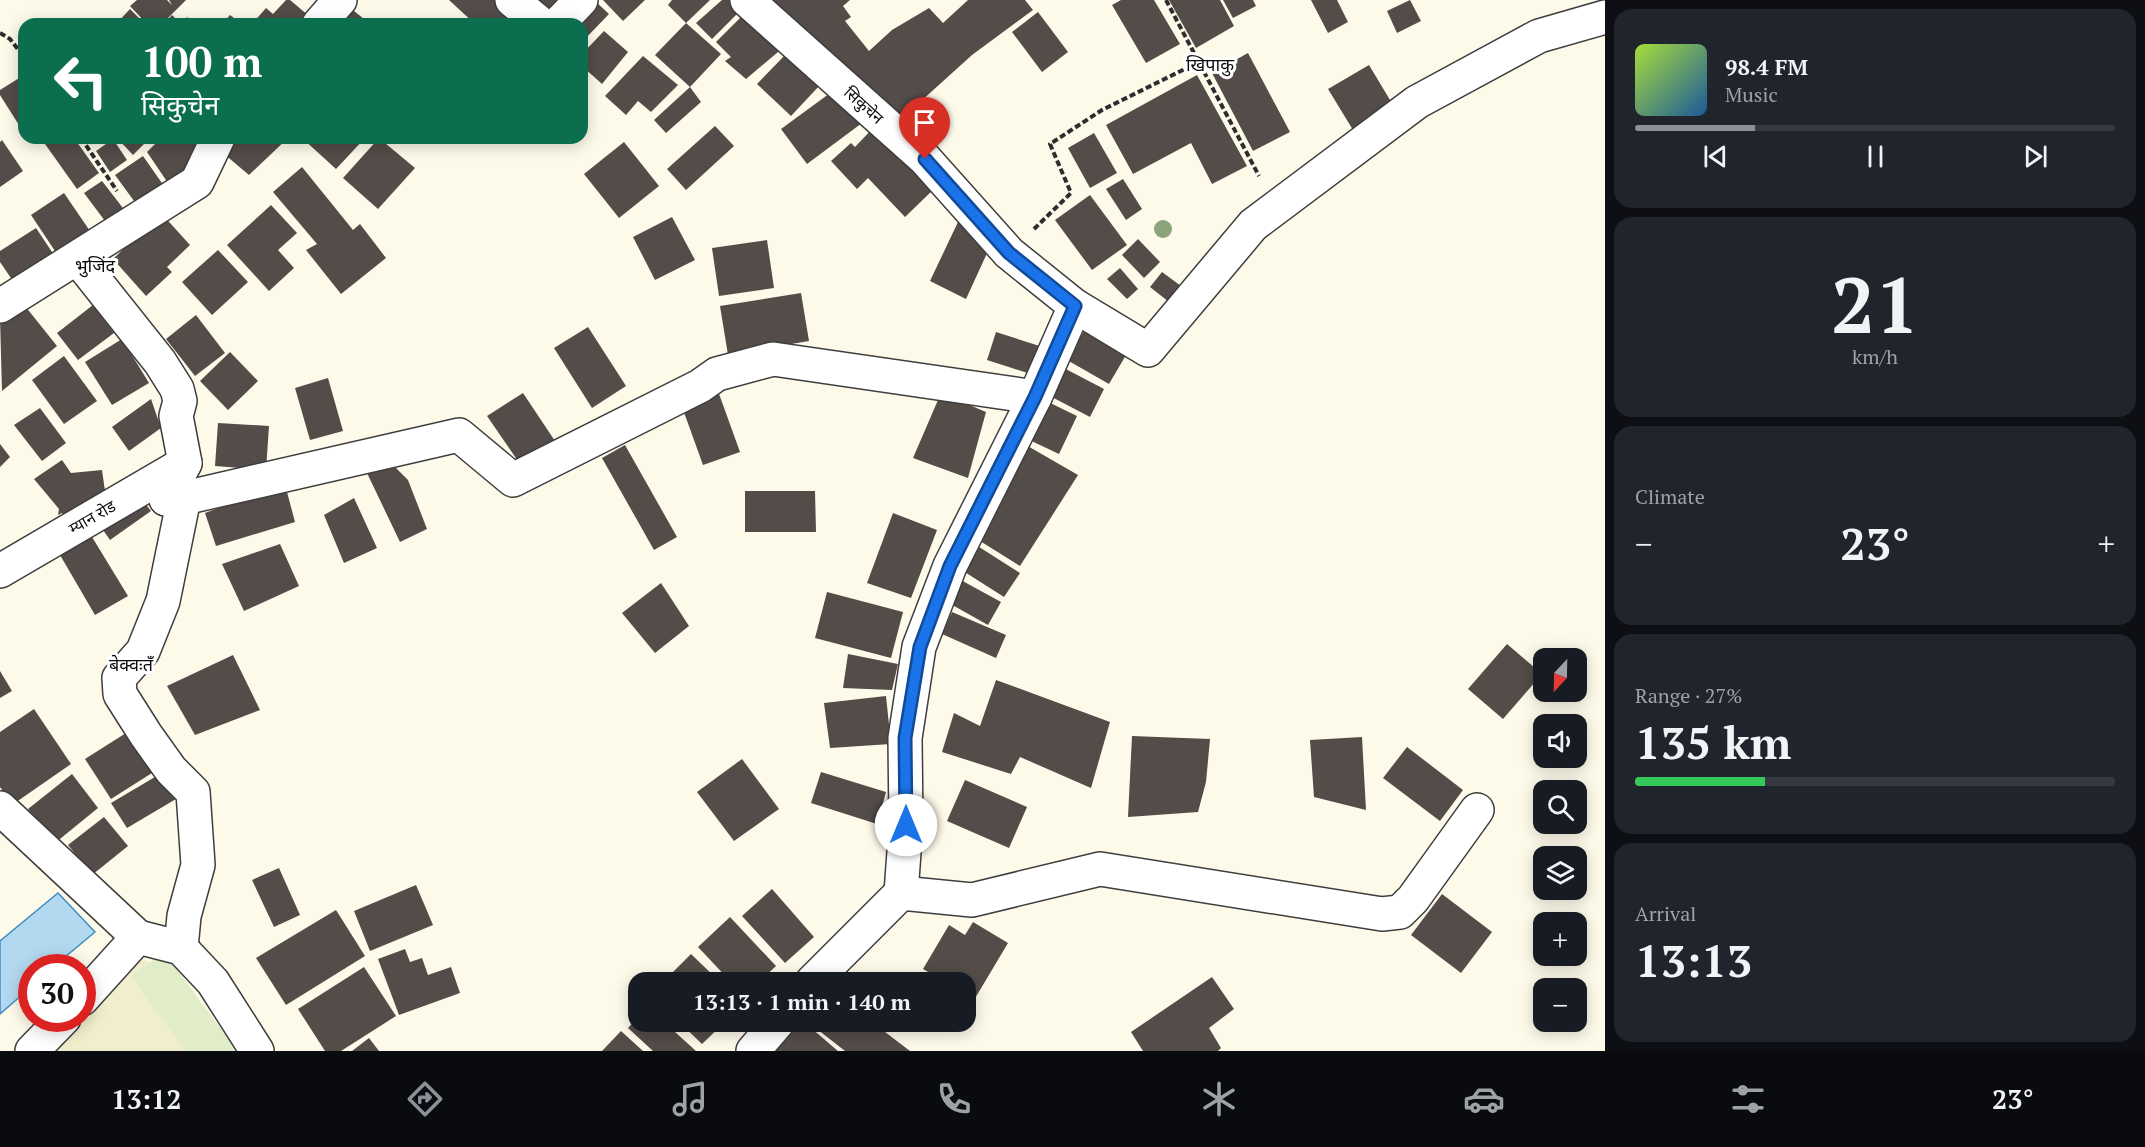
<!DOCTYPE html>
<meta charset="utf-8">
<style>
body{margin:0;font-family:"PT Serif","Noto Sans Devanagari",serif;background:#20242c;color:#f1f3f6;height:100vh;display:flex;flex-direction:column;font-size:22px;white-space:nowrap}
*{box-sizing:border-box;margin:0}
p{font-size:20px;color:#9ea1a6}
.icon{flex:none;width:33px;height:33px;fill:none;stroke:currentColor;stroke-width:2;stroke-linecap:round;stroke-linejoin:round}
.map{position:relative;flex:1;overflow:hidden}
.sheet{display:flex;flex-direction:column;gap:9px;padding:9px;background:#0d0f14;width:540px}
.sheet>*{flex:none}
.banner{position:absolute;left:18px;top:18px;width:570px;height:126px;border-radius:18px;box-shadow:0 3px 15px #0003;background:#0b6e4f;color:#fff;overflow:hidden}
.needle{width:39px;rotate:202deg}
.tools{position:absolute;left:1533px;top:648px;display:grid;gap:12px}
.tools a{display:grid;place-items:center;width:54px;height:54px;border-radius:12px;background:#171b24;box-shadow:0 3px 15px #0003;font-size:30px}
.speed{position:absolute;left:18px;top:954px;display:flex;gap:12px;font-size:30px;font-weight:700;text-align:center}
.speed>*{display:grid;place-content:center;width:78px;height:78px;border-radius:50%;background:#171b24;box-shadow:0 3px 15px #0003;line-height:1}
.speed .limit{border:9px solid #d22;background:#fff;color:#111}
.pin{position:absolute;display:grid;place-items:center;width:51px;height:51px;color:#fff;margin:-62px -26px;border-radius:50% 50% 50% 0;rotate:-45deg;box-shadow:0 0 6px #0007}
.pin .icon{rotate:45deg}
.me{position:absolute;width:66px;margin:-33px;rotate:0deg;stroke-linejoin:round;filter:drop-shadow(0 0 4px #0008)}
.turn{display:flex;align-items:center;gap:21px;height:126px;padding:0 24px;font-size:27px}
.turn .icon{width:78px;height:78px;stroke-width:2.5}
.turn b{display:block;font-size:42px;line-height:51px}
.big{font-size:45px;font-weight:800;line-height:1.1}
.sheet .widget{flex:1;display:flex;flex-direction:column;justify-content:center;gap:9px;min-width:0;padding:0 21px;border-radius:18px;background:#20242c}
.sheet .dial{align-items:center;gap:0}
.dial b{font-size:78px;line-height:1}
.song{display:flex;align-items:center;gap:18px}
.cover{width:72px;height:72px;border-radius:9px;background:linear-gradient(135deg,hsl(80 70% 55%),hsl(210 70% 35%))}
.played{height:6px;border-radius:3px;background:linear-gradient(90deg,#8c9099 25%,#363941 25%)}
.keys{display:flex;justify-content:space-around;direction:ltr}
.heat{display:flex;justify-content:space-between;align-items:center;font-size:33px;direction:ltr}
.charge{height:9px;border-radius:4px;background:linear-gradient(90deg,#34c759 27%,#363941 0)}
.trip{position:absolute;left:628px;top:972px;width:348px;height:60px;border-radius:18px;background:#171b24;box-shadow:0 3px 15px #0003;font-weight:800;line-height:60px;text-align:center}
.tab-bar{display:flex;height:96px;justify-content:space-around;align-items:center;background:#090b0e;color:#9ea1a6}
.tab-bar .icon{width:42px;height:42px}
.tab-bar .on{color:#8c9099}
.tab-bar b{font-size:27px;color:#f1f3f6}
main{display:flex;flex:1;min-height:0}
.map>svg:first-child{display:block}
.farmland{fill:#f1eecd}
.pitch{fill:#e0edc8}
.water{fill:#b3d9f1;stroke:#3f8dc3;stroke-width:1.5}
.building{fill:#534c48}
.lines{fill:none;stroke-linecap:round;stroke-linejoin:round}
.minor-casing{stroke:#3e3e3e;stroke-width:36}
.path{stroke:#2d2d2d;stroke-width:4;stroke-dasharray:6 3;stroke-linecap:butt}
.minor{stroke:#fff;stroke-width:33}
.tree{fill:#8ba47b}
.route-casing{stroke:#114b97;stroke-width:15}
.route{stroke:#1a73e8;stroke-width:10}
.labels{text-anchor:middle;stroke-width:6;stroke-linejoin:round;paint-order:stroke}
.street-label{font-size:16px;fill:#0b0b0b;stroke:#fff}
.neighbourhood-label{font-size:18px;fill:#0b0b0b;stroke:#fff}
</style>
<main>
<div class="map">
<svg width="1605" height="1051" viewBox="0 0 1605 1051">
<rect width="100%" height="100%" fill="#fefaea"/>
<polygon class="farmland" points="138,956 185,981 236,1051 37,1051 72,1019 82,1018 83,1008"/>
<polygon class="pitch" points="164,952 237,1051 186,1051 131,976"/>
<polygon class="water" points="58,893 95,932 53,967 32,968 31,987 0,1014 0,941"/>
<g class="building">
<polygon points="137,0 167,0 172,5 169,0 186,0 162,24 147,24 130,6"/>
<polygon points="286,0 290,0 315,21 312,24 252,24 266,8 273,14"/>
<polygon points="449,0 507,0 527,24 475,24"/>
<polygon points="535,0 564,0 550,13"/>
<polygon points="594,0 609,14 582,42 582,24 567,24"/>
<polygon points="603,0 645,0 623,21"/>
<polygon points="672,0 710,0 686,23 668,5"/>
<polygon points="722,0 732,0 742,9 712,39 696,23"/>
<polygon points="772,0 850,0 843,6 851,17 845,21 869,51 892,30 929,8 943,23 968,0 1025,0 1033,10 972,55 899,121 763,5"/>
<polygon points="1121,0 1154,0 1180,44 1146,63 1112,5"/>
<polygon points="1169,0 1220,0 1234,26 1196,48"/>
<polygon points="1223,0 1253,0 1256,6 1233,18"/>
<polygon points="1311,0 1337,0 1348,22 1328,33"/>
<polygon points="1410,0 1421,21 1397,33 1387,11"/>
<polygon points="348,6 370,24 333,24"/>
<polygon points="130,9 145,24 116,24"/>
<polygon points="1038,12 1068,52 1042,72 1012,32"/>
<polygon points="745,13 784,47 746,79 725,61 731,57 716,42"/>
<polygon points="172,15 181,24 187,17 194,24 164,24"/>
<polygon points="230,15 242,24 222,24"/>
<polygon points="686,23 721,54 690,87 701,102 666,133 654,120 690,87 655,55"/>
<polygon points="604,31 628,52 602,84 582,66 582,54"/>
<polygon points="788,52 821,84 791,116 757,84"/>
<polygon points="1248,53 1290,132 1253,151 1212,73"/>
<polygon points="643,56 678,85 651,112 638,101 626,115 605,96"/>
<polygon points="1369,65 1393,105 1353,130 1328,89"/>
<polygon points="24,75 24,133 0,95 0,90"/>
<polygon points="1197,75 1247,166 1212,184 1191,143 1133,174 1106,125"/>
<polygon points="837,88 862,123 807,164 781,129"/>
<polygon points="715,126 734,146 686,190 667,169"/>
<polygon points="875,126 935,188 905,217 868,178 857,189 831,161 851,143 855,147"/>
<polygon points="1094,133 1117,173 1090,188 1068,148"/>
<polygon points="53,138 74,138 99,173 77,189 45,144"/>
<polygon points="117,138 150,138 133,155"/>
<polygon points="161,138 208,138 197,163 170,186 147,152"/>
<polygon points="226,138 288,138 249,175 217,148"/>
<polygon points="302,138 365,138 336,169"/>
<polygon points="379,138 415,168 378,209 343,178"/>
<polygon points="113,139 127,160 110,172 96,151"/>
<polygon points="2,140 23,171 0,187 0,142"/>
<polygon points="624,142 659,186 619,218 584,174"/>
<polygon points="143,156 164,186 137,205 115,175"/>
<polygon points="302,167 353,230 360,224 386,258 341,294 306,250 317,244 273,192"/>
<polygon points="1123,179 1142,209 1126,220 1106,189"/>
<polygon points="102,181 126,212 108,225 84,193"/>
<polygon points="64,193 92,234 59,257 31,215"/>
<polygon points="1090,195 1127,245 1092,270 1055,220"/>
<polygon points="271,205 297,233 278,250 294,268 269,291 227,245"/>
<polygon points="161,213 190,245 167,267 172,272 146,296 113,259"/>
<polygon points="672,217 695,260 655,280 633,237"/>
<polygon points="958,222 994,238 966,299 930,281"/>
<polygon points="36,228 56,258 15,284 0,262 0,251"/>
<polygon points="1138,239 1160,262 1144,278 1122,255"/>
<polygon points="767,240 774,288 719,296 712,248"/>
<polygon points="218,250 248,282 212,315 182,282"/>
<polygon points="1120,268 1138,289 1127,299 1107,279"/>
<polygon points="1162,272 1181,286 1169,302 1150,287"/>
<polygon points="801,293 809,341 728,355 720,306"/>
<polygon points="21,301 57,346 2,391 0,318"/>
<polygon points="93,305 114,333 78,360 57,333"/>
<polygon points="196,315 225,353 195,376 166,339"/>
<polygon points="1087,326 1129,350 1109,384 1067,360"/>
<polygon points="588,327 626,386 592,408 554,348"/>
<polygon points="996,332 1049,349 1040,377 987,360"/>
<polygon points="122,339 149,383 112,405 85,362"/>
<polygon points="230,352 258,381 228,410 200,381"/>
<polygon points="64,356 97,401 64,424 32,380"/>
<polygon points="1062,367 1104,389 1090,417 1048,395"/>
<polygon points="328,378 343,431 310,440 295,388"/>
<polygon points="718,391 740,452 703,465 681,404"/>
<polygon points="523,393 555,441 520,464 487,416"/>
<polygon points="941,393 986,412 968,478 913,458"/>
<polygon points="151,399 161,428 129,451 112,427"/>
<polygon points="1042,399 1077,416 1059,454 1023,437"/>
<polygon points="40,408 66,443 42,461 14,425"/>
<polygon points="218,423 269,426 266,470 215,466"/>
<polygon points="0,444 10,457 0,467"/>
<polygon points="625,445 677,537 654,550 602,458"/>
<polygon points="1026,445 1078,475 1020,566 972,536"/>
<polygon points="62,460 71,473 102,470 106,498 66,517 62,513 58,515 59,509 34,479"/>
<polygon points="393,465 408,480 427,529 400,542 367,473"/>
<polygon points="134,489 151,511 110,540 94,517"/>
<polygon points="745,491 815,491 816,532 745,532"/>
<polygon points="287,492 295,522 216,546 205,513 226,505"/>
<polygon points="354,498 377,548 344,563 324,515"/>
<polygon points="893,513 937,530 911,598 867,583"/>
<polygon points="92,537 128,596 95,615 60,555"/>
<polygon points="280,544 299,586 244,611 222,564"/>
<polygon points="976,545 1020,573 1004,597 960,569"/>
<polygon points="959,579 1001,602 988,625 947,602"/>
<polygon points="661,583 689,626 655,653 622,613"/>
<polygon points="827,592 903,612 891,658 815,638"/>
<polygon points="952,612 1006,635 996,658 942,634"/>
<polygon points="1507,644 1542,674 1503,719 1468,689"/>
<polygon points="848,654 898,664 892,690 843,688"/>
<polygon points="233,655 260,710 195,735 167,686"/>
<polygon points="0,671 12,691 0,698"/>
<polygon points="996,680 1110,722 1091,788 1020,757 1011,774 942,752 954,713 980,726"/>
<polygon points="886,696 891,744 830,748 824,703"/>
<polygon points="34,709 71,764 12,805 0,787 0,732"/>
<polygon points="126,733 152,773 111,799 85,759"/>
<polygon points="1132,736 1210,739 1206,782 1198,812 1128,817"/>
<polygon points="1362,737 1366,810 1314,797 1310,740"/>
<polygon points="1407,747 1463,790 1440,821 1383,778"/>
<polygon points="742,759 779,809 734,841 697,792"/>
<polygon points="821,772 886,792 877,824 811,803"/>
<polygon points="72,774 98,808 55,843 28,809"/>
<polygon points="160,774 176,799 127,828 111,803"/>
<polygon points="965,780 1027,807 1009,848 947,821"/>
<polygon points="104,817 128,846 92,875 68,845"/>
<polygon points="279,868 300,915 274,927 252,880"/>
<polygon points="416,885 433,925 370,951 354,911"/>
<polygon points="772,889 814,937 785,963 742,916"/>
<polygon points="1442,894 1492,932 1461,973 1411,935"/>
<polygon points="336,910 365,956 286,1005 256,958"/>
<polygon points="730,917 776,966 759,982 731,982 698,947"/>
<polygon points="973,922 1008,943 974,1000 966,995 966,982 945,982 923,969 949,925 965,935"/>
<polygon points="405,949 410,962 422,958 428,975 451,967 460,993 399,1015 378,959"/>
<polygon points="691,954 720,982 663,982"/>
<polygon points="364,967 396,1016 341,1051 325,1051 298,1009"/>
<polygon points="1212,977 1234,1009 1209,1028 1221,1048 1218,1051 1143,1051 1131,1032"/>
<polygon points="639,1016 639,1022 664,1022 696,1051 653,1051 628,1028"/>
<polygon points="679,1022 725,1022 702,1044"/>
<polygon points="797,1022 804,1022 838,1051 772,1051"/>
<polygon points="808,1022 872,1022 910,1051 845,1051"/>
<polygon points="621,1031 643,1051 602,1051"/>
<polygon points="369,1038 379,1051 352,1051"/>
</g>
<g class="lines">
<g class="minor-casing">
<g id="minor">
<polyline points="512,0 541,24"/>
<polyline points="747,0 925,159 1009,253 1075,306 1035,397 950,566 919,647 905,738 906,825 901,893"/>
<polyline points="319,24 340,0"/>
<polyline points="558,24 581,0"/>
<polyline points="78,259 160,362 177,389 180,401 176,416 185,463 166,499"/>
<polyline points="0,306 197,182 218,138"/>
<polyline points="1075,306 1148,350 1253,225 1417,102 1539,36 1605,17"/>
<polyline points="184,498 459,435 513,480 700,386 717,374 773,359 1035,397"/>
<polyline points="166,499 184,498 163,601 143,651 119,678 120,694 146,735 171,770 193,792 198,865 184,916 181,948"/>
<polyline points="0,571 185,463"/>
<polyline points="0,808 138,937"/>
<polyline points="901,893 972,900 1100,869 1382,914 1400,912 1413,899 1477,810"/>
<polyline points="812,982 901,893"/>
<polyline points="82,999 138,937 181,948 213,982 257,1051"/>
<polyline points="32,1051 64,1018"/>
<polyline points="753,1051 778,1022"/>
</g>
</g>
<g class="path">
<polyline points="1166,0 1259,176"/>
<polyline points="0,33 10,39 24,57"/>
<polyline points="81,138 117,191"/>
<polyline points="1034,229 1071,193 1050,144 1102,110 1199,62"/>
</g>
<use href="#minor" class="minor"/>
</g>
<circle class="tree" cx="1163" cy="229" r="9"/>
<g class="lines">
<g class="route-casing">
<polyline id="route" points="906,825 905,738 920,647 950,566 1035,397 1075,306 1009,253 925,159"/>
</g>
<use href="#route" class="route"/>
</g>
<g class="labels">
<g class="street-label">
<text transform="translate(864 105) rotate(42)" y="6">सिकुचेन</text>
<text transform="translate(92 517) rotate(-30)" y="6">म्यान रोड</text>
</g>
<g class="neighbourhood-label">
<text x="1210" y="71">खिपाकु</text>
<text x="95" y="272">भुजिंद</text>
<text x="131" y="671">बेक्वःतँ</text>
</g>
</g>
</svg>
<div class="tools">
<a><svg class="needle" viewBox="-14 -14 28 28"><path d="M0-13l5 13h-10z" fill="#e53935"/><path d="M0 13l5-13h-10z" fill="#9ea1a6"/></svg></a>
<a><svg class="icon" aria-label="sound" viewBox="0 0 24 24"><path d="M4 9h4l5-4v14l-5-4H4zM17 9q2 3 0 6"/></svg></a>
<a><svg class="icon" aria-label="search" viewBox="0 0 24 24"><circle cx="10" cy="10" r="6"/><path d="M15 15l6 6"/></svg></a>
<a><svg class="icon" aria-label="layers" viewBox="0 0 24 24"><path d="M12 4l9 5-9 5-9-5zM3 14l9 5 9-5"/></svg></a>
<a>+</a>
<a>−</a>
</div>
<div class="speed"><div class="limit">30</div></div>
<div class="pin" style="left:925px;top:159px;background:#d93025"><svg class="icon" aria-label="arrive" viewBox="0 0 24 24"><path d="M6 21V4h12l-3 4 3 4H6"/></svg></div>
<svg class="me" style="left:906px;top:825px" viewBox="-20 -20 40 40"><circle r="19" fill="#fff"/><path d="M0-13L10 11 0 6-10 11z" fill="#1a73e8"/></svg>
<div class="trip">13:13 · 1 min · 140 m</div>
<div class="banner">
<div class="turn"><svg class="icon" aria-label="left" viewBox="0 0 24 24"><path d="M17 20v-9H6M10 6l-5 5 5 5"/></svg><div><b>100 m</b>सिकुचेन</div></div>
</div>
</div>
<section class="sheet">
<div class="widget">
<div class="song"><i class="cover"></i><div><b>98.4 FM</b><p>Music</p></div></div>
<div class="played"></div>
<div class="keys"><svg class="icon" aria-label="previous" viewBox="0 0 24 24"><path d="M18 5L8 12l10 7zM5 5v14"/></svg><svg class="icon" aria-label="pause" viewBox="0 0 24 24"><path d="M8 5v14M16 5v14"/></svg><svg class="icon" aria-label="next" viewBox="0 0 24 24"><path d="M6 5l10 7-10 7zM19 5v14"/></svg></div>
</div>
<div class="widget dial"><b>21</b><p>km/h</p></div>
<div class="widget"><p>Climate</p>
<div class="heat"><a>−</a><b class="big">23°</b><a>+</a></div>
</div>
<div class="widget"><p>Range · 27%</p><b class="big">135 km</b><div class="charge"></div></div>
<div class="widget"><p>Arrival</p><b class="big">13:13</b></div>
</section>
</main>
<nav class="tab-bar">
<b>13:12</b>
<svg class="icon on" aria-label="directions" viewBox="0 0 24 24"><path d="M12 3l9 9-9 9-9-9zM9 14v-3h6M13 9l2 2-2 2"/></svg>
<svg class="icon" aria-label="music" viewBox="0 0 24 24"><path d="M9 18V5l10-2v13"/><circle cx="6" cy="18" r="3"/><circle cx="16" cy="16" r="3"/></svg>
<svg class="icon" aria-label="phone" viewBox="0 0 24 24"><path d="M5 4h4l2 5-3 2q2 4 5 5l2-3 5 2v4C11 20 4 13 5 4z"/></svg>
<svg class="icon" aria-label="climate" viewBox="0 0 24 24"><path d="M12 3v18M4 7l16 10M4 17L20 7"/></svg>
<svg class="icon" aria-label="car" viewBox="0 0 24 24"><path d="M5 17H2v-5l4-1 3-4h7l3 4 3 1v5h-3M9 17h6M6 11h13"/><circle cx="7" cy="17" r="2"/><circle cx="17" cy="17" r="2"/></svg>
<svg class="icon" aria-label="filters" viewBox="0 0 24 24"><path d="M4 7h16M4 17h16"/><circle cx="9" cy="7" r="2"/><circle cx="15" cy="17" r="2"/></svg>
<b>23°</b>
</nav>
